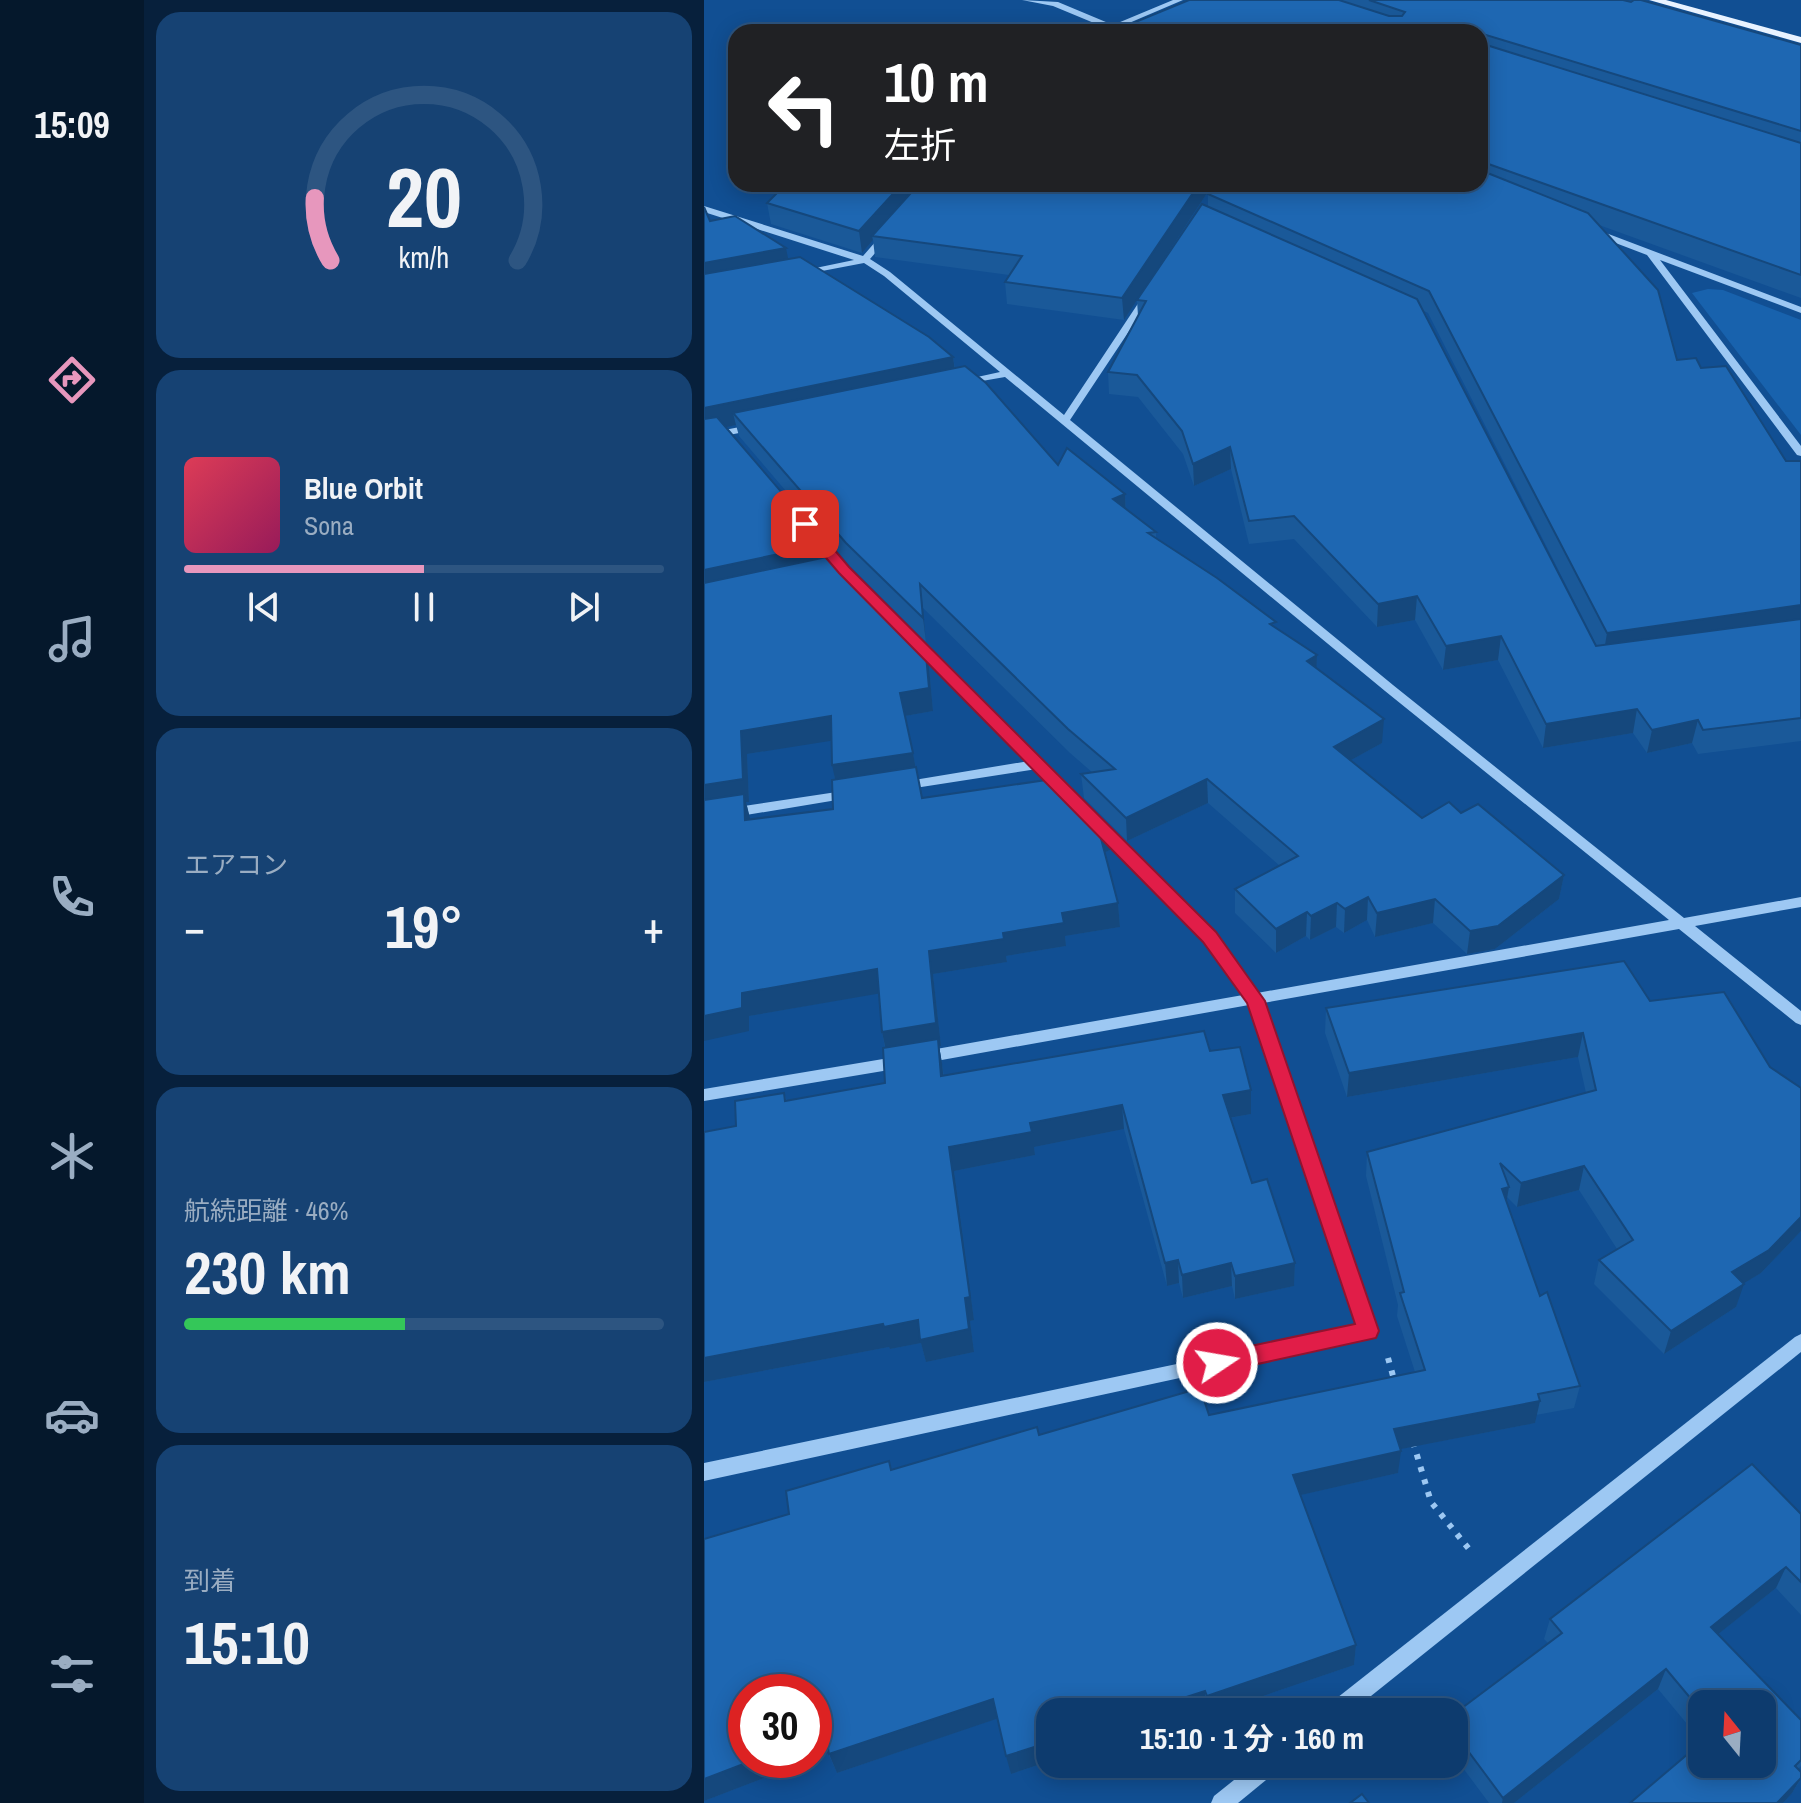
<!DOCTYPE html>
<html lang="ja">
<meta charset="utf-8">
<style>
body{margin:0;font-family:"Archivo Narrow","Noto Sans JP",sans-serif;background:#164273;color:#f1f3f6;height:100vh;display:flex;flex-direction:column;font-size:30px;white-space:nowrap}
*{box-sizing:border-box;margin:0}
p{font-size:26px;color:#9aadc2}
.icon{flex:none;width:44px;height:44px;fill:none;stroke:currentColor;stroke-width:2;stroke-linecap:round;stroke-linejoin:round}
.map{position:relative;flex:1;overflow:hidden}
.sheet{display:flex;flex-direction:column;gap:12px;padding:12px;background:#07203c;width:560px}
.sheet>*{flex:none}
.top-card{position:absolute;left:24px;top:24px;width:760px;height:168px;border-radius:24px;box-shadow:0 4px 20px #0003,0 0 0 2px #2d5581;background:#202124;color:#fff;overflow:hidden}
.needle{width:52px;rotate:342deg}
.controls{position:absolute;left:984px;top:1690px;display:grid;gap:16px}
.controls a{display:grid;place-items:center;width:88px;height:88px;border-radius:16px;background:#0d3b6e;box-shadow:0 4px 20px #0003,0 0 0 2px #2d5581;font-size:40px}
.speed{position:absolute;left:24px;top:1674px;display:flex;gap:16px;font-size:40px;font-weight:700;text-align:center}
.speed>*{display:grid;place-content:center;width:104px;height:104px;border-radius:50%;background:#0d3b6e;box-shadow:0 4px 20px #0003,0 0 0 2px #2d5581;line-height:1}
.speed .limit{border:12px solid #d22;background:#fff;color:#111}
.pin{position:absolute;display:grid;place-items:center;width:68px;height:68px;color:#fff;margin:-34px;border-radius:16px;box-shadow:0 4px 12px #0006}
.me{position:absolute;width:88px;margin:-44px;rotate:78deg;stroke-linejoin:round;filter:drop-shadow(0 0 6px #0008)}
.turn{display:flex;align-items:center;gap:28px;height:168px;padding:0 24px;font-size:36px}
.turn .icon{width:104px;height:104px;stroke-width:2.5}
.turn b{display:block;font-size:56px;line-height:68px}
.big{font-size:60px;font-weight:700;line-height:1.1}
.sheet .widget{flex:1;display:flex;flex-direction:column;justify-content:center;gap:12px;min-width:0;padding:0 28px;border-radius:24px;background:#164273}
.sheet .dial{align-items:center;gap:0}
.dial svg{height:208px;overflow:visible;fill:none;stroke:#2d5581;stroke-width:7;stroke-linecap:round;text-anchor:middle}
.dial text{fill:#f1f3f6;stroke:none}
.song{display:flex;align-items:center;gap:24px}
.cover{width:96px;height:96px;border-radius:12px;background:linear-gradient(135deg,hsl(350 70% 55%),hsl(330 70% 35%))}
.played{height:8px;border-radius:4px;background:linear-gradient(90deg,#e797bd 50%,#2d5581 50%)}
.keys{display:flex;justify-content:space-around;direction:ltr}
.heat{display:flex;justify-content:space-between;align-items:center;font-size:44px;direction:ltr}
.charge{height:12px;border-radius:6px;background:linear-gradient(90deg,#34c759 46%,#2d5581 0)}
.trip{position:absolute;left:332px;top:1698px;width:432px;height:80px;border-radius:24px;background:#0d3b6e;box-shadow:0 4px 20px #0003,0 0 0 2px #2d5581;font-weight:700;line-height:80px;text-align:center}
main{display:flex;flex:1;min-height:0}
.menu{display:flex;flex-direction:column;width:144px;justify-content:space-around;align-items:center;background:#05182c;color:#9aadc2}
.menu .icon{width:56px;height:56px}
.menu .on{color:#e797bd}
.menu b{font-size:36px;color:#f1f3f6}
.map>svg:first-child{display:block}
.green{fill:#1862ad}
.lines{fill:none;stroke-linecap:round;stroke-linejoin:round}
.path{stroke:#9dc8f3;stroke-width:6;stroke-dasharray:5 8;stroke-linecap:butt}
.minor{fill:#9dc8f3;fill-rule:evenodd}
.major{fill:#e9f3ff;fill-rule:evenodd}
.wall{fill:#1a5999;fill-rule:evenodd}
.shaded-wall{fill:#15487d}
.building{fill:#1e67b2;stroke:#15487d;stroke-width:2}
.route{fill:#e11d48;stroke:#92132f;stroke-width:2}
</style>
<main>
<nav class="menu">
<b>15:09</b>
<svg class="icon on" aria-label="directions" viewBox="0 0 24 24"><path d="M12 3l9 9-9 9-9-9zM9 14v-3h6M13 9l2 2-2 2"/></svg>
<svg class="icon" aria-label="music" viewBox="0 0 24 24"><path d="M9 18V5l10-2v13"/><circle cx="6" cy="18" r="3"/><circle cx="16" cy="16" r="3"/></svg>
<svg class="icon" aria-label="phone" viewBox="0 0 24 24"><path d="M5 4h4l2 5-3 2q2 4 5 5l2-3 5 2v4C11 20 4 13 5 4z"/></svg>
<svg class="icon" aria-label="climate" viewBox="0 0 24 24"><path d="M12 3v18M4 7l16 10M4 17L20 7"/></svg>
<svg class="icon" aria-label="car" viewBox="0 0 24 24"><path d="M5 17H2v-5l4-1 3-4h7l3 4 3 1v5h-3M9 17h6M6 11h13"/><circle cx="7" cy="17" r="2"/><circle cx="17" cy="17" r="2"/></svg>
<svg class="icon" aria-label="filters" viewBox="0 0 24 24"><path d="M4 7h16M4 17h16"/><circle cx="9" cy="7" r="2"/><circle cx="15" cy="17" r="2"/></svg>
</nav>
<section class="sheet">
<div class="widget dial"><svg viewBox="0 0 100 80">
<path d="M14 69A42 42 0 1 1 86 69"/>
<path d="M14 69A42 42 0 0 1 8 45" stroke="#e797bd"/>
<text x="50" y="56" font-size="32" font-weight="700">20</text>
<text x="50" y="72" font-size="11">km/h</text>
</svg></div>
<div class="widget">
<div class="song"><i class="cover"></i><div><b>Blue Orbit</b><p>Sona</p></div></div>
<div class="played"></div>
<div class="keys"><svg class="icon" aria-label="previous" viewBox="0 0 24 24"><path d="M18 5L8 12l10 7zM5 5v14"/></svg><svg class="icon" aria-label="pause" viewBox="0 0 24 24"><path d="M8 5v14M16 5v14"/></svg><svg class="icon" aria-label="next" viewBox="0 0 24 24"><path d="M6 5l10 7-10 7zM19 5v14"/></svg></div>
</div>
<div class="widget"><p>エアコン</p>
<div class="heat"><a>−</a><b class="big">19°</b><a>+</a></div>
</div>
<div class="widget"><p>航続距離 · 46%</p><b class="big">230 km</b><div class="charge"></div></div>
<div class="widget"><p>到着</p><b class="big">15:10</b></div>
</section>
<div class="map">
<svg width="1097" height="1803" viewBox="0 0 1097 1803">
<rect width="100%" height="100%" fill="#114f93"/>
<polygon class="green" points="1004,289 1019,290 1097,320 1097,435 988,293"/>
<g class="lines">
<g class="path">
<polyline points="684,1358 691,1383"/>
<polyline points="709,1442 727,1502 769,1554"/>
</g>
<g class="minor">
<polygon points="318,0 354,2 409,25 469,0 479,0 404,32 399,30 402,28 349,6"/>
<polygon points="0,206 159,256 179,233 185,233 185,237 166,259 186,272 360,415 441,293 447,293 449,295 366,420 689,685 980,918 1097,897 1097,907 991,926 1097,1011 1097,1025 1092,1023 975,929 559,1003 673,1331 670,1336 0,1481 0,1463 654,1326 545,1005 221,1063 216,1061 213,1057 216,1053 221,1051 539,995 501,941 387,824 385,821 387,818 397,818 511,933 553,993 965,920 681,691 301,377 255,385 255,381 296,372 180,276 160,263 97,275 97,271 150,260 0,212"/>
<polygon points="888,230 894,230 1097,307 1097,313 956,260 1097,446 1097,456 1093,455 943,255 888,234"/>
<polygon points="51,424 56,427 55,429 0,440 0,434"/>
<polygon points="210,636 214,637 368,788 370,791 368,794 358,794 333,769 198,790 193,789 191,786 193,783 198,782 325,761 206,643 204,640"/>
<polygon points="146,790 153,794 151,797 0,822 0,812"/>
<polygon points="197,1056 202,1058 205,1062 202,1066 197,1068 0,1101 0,1089"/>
<polygon points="1097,1334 1097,1352 647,1712 621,1712 624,1705 1091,1337"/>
<polygon points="550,1764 576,1764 573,1771 534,1803 507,1803 510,1796"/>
</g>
<polygon class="major" points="945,0 962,0 1097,37 1097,43"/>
</g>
<g class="wall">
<path d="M 485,0 L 919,0 L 1097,45 L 1097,298 L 895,225 L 973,360 L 997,368 L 1082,461 L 1097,461 L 1097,741 L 994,754 L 988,743 L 943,753 L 929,733 L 839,748 L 794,660 L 739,670 L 711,620 L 673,627 L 590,539 L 545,544 L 527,469 L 490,486 L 479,454 L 434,397 L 405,394 L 404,372 L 434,316 L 433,300 L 504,207 L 504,194 L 776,184 L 776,32 L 430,32 L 429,23 ZM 720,311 L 724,313 L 893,646 L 892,646 Z"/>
<polygon points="509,184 420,320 303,304 301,282 305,275 171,257 169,240 158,253 67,224 63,203"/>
<path d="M 6,221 L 84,259 L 249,357 L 251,368 L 354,465 L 421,494 L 422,509 L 452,532 L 452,538 L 572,628 L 613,655 L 612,669 L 678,743 L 647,760 L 718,818 L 757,813 L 860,875 L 855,899 L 791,949 L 763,954 L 729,923 L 671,937 L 663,920 L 640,933 L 632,927 L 606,940 L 602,936 L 572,953 L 531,913 L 531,889 L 576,866 L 504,803 L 423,841 L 380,798 L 377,774 L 389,773 L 366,753 L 219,608 L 222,642 L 146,566 L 35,436 L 32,425 L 21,427 L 124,556 L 225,667 L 229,711 L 201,716 L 218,798 L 404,826 L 406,850 L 401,852 L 414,903 L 416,927 L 361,936 L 362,946 L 302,956 L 303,962 L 229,974 L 237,1046 L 235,1046 L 240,1076 L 506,1051 L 547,1090 L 547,1114 L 526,1118 L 548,1183 L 591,1263 L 590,1286 L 531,1299 L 528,1286 L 479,1298 L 475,1283 L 463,1286 L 420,1129 L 330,1147 L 331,1155 L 250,1171 L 270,1320 L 266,1321 L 270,1352 L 222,1362 L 217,1343 L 186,1349 L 185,1347 L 0,1382 L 0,1132 L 32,1126 L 80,1093 L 83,1101 L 181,1083 L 181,1048 L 178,1032 L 175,993 L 45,1016 L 45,1031 ZM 127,740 L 131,780 L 129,809 L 46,820 L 42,802 L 45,802 L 43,754 Z"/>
<polygon points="946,1001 1066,1067 1097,1088 1097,1231 1057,1273 1039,1283 1032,1307 960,1354 890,1284 895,1260 913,1249 875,1190 813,1207 803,1197 802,1201 836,1296 876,1386 870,1408 832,1415 831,1423 696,1449 694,1473 596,1495 652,1645 650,1665 512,1712 503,1712 502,1710 307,1774 294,1718 133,1773 124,1753 110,1759 110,1692 42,1760 107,1760 0,1801 0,1539 85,1514 188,1470 335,1435 505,1415 711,1372 693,1316 694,1305 662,1176 663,1152 882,1093 874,1057 643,1097 621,1033 622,1008"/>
<path d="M 1048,1464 L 1097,1514 L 1097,1615 L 1072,1588 L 1014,1634 L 1097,1720 L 1097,1766 L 1094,1769 L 1097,1772 L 1097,1779 L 1088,1793 L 1079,1803 L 926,1803 L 998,1742 L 954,1689 L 810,1803 L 785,1803 L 750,1756 L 750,1714 L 844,1643 L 840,1639 L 846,1619 ZM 998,1704 L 1058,1704 L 1058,1764 L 998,1764 Z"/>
</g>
<g class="shaded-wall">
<polygon points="198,184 219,184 168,236 169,240 158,253 155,231"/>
<polygon points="495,184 509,184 420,320 418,298"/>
<polygon points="82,248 86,268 0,285 0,263"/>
<polygon points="249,357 252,378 29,413 32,425 0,432 0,408"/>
<polygon points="526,447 527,469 490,486 489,464"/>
<polygon points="421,494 422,517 409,499"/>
<polygon points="122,544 126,566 0,594 0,570"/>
<polygon points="216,584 219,608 222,642 219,618"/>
<polygon points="713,596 711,620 673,627 674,604"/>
<polygon points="1097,605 1097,625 899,657 903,633"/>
<polygon points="797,636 794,660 739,670 742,646"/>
<polygon points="221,644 225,667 229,711 201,716 196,693"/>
<polygon points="613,655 612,679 603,661"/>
<polygon points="933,709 929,733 839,748 842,724"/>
<polygon points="127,716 132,740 43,754 45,802 42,802 46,818 48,843 0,809 0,785 37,731"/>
<polygon points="680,719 678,743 629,770 630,747"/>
<polygon points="994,720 988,743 943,753 948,730"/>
<polygon points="209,753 213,776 133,788 128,765"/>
<polygon points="503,779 504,803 423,841 422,818"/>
<polygon points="404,826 406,850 397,854 395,831"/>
<polygon points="860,875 855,899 791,949 763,954 766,931"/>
<polygon points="664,897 663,920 640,933 641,909"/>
<polygon points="731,899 729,923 671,937 673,913"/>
<polygon points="414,903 416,927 361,936 362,946 302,956 303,962 229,974 237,1046 235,1046 238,1063 242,1100 183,1055 178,1032 225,951 299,933 358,913"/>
<polygon points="633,903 632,927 606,940 607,916"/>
<polygon points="603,912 602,936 572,953 572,929"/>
<polygon points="173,969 178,993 45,1016 45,1031 0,1041 0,1016 38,993"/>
<polygon points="879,1033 874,1057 643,1097 645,1073"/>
<polygon points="547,1090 547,1114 519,1119 519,1095"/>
<polygon points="418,1105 420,1129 330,1147 331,1155 250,1171 270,1320 266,1321 270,1352 222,1362 217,1343 186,1349 185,1347 0,1382 0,1358 261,1298 245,1147 326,1123"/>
<polygon points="880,1166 875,1190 813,1207 817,1183"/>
<polygon points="805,1187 801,1210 798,1189"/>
<polygon points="1097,1217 1097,1231 1057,1273 1020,1295 1028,1272"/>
<polygon points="474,1260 475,1283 463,1286 461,1263"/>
<polygon points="527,1263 528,1286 479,1298 478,1275"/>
<polygon points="591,1263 590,1286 531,1299 531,1276"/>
<polygon points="1040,1284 1032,1307 960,1354 967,1331"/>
<polygon points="836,1401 831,1423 687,1451 690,1429"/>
<polygon points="697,1451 694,1473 588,1497 589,1475"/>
<polygon points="1082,1567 1072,1588 998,1647 1007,1627"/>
<polygon points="652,1645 650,1665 512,1712 504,1712 503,1696"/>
<polygon points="962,1669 954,1689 810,1803 798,1803 799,1798"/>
<polygon points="501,1691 502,1710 495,1712 436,1712"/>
<polygon points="289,1699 295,1718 133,1773 125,1754"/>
<polygon points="121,1733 129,1751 110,1759 110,1737"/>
<polygon points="346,1742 346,1761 307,1774 302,1756"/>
<polygon points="50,1760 107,1760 0,1801 0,1779"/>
<polygon points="1097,1778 1088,1793 1079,1803 1073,1803"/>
</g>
<g class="building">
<polygon points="485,0 635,0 685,16 698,16 701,12 665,0 919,0 927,2 930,0 937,0 1097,45 1097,131 779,34 776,36 776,32 458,32 429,23"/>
<polygon points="776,43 1097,143 1097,275 776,161"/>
<polygon points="776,170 884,213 954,290 973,360 992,358 997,368 1022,366 1082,461 1097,461 1097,605 903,633 725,291 504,194 510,184 776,184"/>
<polygon points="82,184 198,184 155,231 63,203"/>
<polygon points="215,184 495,184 418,298 301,282 318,256 168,236"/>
<polygon points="498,204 713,299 892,646 1097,619 1097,718 999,730 994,720 948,730 933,709 842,724 797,636 742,646 713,596 674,604 590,516 545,521 526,447 489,464 478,431 433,375 404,372 442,301 433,300"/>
<polygon points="0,207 6,221 31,216 82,248 0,263"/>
<polygon points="96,257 225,337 249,357 0,408 0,274"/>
<polygon points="261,366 282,383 354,465 363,448 421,494 409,499 452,532 444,533 513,578 572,622 566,624 613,655 603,661 680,719 630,747 718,818 745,802 757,813 774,804 860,875 794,926 766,931 731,899 673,913 664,897 641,909 633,903 607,916 603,912 572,929 531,889 594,856 503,779 422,818 377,774 411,769 364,729 216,584 219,618 142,543 29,413"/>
<polygon points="13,417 122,544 0,570 0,419"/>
<polygon points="132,555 221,644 225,688 196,693 209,753 128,765 127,716 37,731 39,779 0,785 0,583"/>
<polygon points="212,767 218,798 356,778 404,826 395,831 414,903 358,913 360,923 299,933 300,939 225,951 232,1023 178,1032 173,969 38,993 38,1008 0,1016 0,800 40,794 41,820 129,809 128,780"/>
<polygon points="920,961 946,1001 1020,992 1066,1067 1097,1088 1097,1217 1065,1250 1028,1272 1040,1284 967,1331 895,1260 929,1240 880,1166 817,1183 796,1163 805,1187 798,1189 836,1296 843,1292 876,1386 834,1394 836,1401 690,1429 697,1451 589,1475 652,1645 503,1696 501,1691 436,1712 346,1712 346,1742 302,1756 289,1699 125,1754 121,1733 110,1737 110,1692 42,1692 42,1760 50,1760 0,1779 0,1539 85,1514 82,1491 185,1461 187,1470 333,1427 335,1435 496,1388 505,1415 721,1370 696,1293 700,1292 663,1152 892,1090 879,1033 645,1073 622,1008"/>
<polygon points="500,1031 506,1051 536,1047 547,1090 519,1095 548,1183 563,1179 591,1263 531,1276 527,1263 478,1275 474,1260 461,1263 418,1105 326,1123 328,1132 245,1147 266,1297 261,1298 265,1329 216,1340 214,1320 180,1327 179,1324 0,1358 0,1132 32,1126 31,1101 80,1093 81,1101 181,1083 179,1048 234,1039 237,1076"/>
<polygon points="1048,1464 1097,1514 1097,1582 1082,1567 1007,1627 1097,1720 1097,1760 1091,1766 1097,1772 1097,1778 1073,1803 926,1803 998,1742 998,1764 1058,1764 1058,1704 998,1704 998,1712 962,1669 799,1798 750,1732 750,1714 858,1633 846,1619"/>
<polygon points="658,1794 665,1803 646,1803"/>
</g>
<polygon class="route" points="101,520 106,521 145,567 512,932 561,1001 675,1331 672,1338 513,1373 505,1370 502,1363 505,1356 513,1353 651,1324 543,1003 499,942 135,573 93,524"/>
</svg>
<div class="controls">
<a><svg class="needle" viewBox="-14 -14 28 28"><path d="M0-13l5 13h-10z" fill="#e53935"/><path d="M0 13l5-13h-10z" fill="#9aadc2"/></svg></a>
</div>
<div class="speed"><div class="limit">30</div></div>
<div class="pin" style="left:101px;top:524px;background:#d93025"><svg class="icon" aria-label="arrive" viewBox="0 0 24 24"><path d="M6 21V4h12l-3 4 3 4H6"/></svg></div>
<svg class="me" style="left:513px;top:1363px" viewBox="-20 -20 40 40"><circle r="17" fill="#e11d48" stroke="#fff" stroke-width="3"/><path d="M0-11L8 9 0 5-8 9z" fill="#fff"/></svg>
<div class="trip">15:10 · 1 分 · 160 m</div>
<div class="top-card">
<div class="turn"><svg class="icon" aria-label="left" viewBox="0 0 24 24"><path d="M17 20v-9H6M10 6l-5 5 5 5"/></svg><div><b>10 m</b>左折</div></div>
</div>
</div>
</main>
